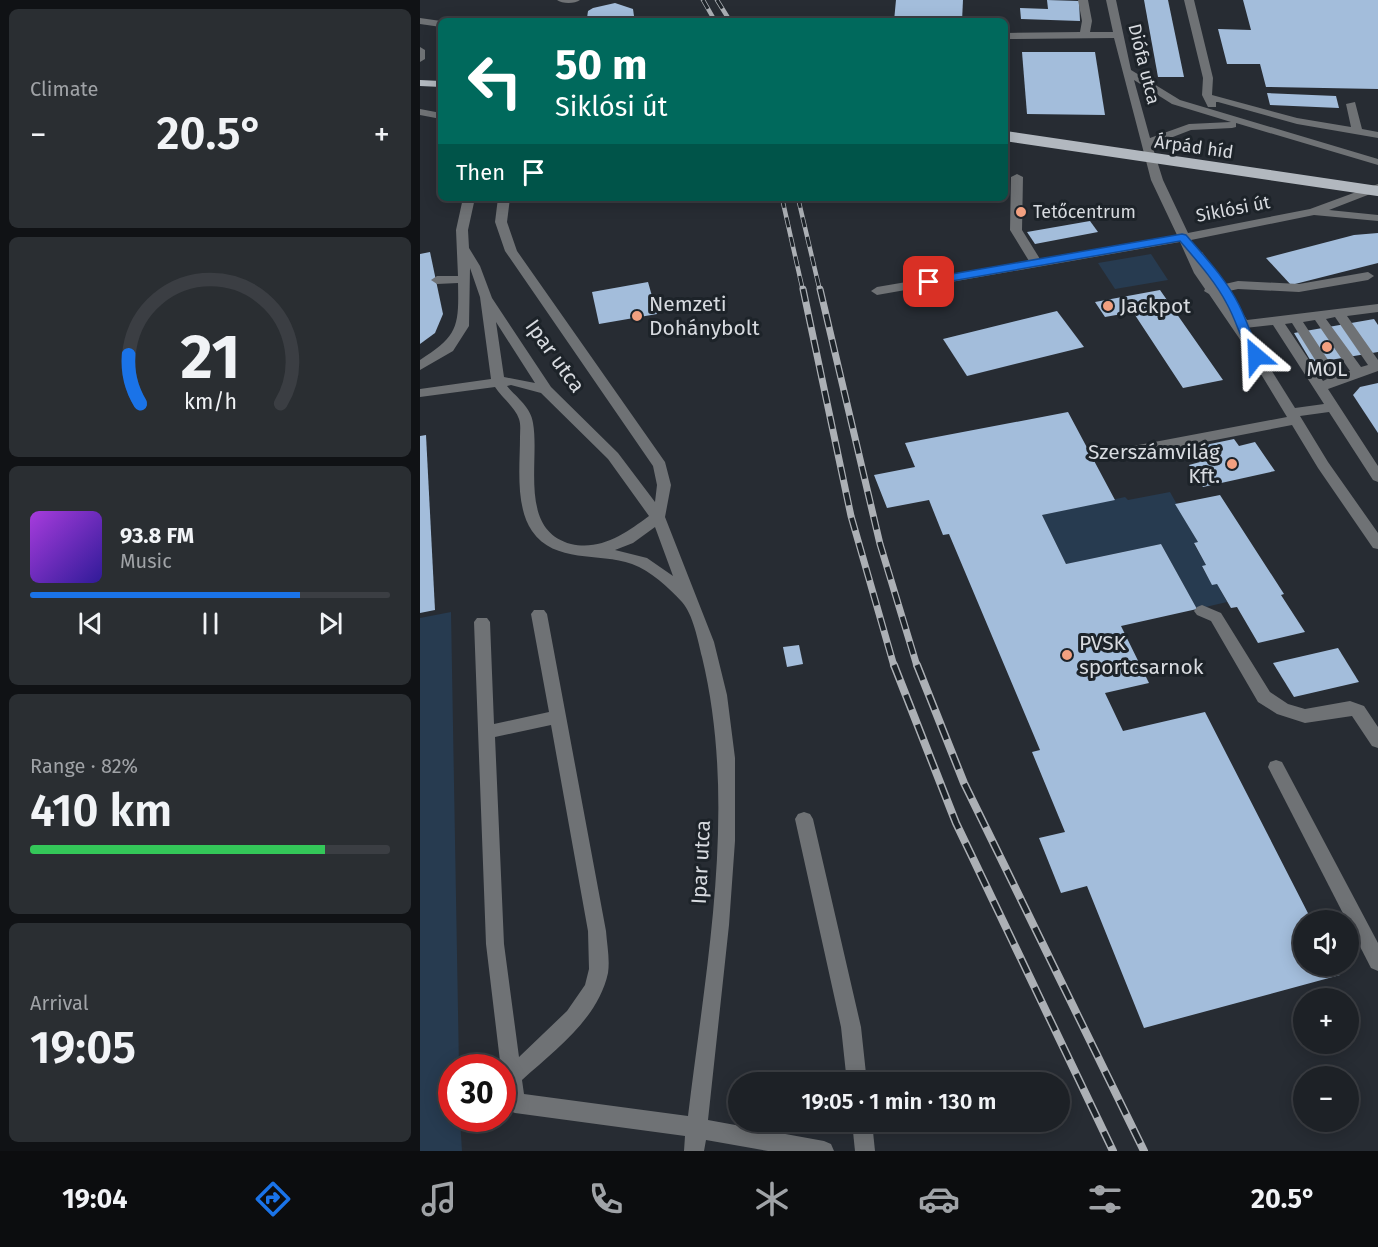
<!DOCTYPE html>
<meta charset="utf-8">
<style>
body{margin:0;font-family:"Fira Sans",sans-serif;background:#2a2e32;color:#f1f3f6;height:100vh;display:flex;flex-direction:column;font-size:22px;white-space:nowrap}
*{box-sizing:border-box;margin:0}
p{font-size:20px;color:#a0a3a7}
.icon{flex:none;width:33px;height:33px;fill:none;stroke:currentColor;stroke-width:2;stroke-linecap:round;stroke-linejoin:round}
.map{position:relative;flex:1;overflow:hidden}
.details{display:flex;flex-direction:column;gap:9px;padding:9px;background:#101215;width:420px}
.details>*{flex:none}
.banner{position:absolute;left:18px;top:18px;width:570px;height:183px;border-radius:9px;box-shadow:0 3px 15px #0003,0 0 0 2px #3b3e43;background:#00695c;color:#fff;overflow:hidden}
.tools{position:absolute;left:873px;top:910px;display:grid;gap:12px}
.tools a{display:grid;place-items:center;width:66px;height:66px;border-radius:50%;background:#1d2126;box-shadow:0 3px 15px #0003,0 0 0 2px #3b3e43;font-size:30px}
.speed{position:absolute;left:18px;top:1054px;display:flex;gap:12px;font-size:30px;font-weight:700;text-align:center}
.speed>*{display:grid;place-content:center;width:78px;height:78px;border-radius:50%;background:#1d2126;box-shadow:0 3px 15px #0003,0 0 0 2px #3b3e43;line-height:1}
.speed .limit{border:9px solid #d22;background:#fff;color:#111}
.pin{position:absolute;display:grid;place-items:center;width:51px;height:51px;color:#fff;margin:-26px;border-radius:12px;box-shadow:0 3px 9px #0006}
.me{position:absolute;width:66px;margin:-33px;rotate:334deg;stroke-linejoin:round;filter:drop-shadow(0 0 4px #0008)}
.turn{display:flex;align-items:center;gap:21px;height:126px;padding:0 18px;font-size:27px}
.turn .icon{width:78px;height:78px;stroke-width:2.5}
.turn b{display:block;font-size:42px;line-height:51px}
.then{display:flex;align-items:center;height:57px;padding:0 18px;background:#0003;gap:12px;font-size:22px}
.big{font-size:45px;font-weight:600;line-height:1.1}
.details .card{flex:1;display:flex;flex-direction:column;justify-content:center;gap:9px;min-width:0;padding:0 21px;border-radius:9px;background:#2a2e32}
.details .dial{align-items:center;gap:0}
.dial svg{height:156px;overflow:visible;fill:none;stroke:#3b3e43;stroke-width:7;stroke-linecap:round;text-anchor:middle}
.dial text{fill:#f1f3f6;stroke:none}
.song{display:flex;align-items:center;gap:18px}
.cover{width:72px;height:72px;border-radius:9px;background:linear-gradient(135deg,hsl(280 70% 55%),hsl(250 70% 35%))}
.played{height:6px;border-radius:3px;background:linear-gradient(90deg,#1a73e8 75%,#3b3e43 75%)}
.keys{display:flex;justify-content:space-around;direction:ltr}
.heat{display:flex;justify-content:space-between;align-items:center;font-size:33px;direction:ltr}
.charge{height:9px;border-radius:4px;background:linear-gradient(90deg,#34c759 82%,#3b3e43 0)}
.trip{position:absolute;left:308px;top:1072px;width:342px;height:60px;border-radius:30px;background:#1d2126;box-shadow:0 3px 15px #0003,0 0 0 2px #3b3e43;font-weight:600;line-height:60px;text-align:center}
.menu{display:flex;height:96px;justify-content:space-around;align-items:center;background:#0c0d0f;color:#a0a3a7}
.menu .icon{width:42px;height:42px}
.menu .selected{color:#1a73e8}
.menu b{font-size:27px;color:#f1f3f6}
main{display:flex;flex:1;min-height:0}
.map>svg:first-child{display:block}
.green{fill:#273b50}
.building{fill:#a3bddb}
.lines{fill:none;stroke-linecap:round;stroke-linejoin:round}
.minor{fill:#6f7275;fill-rule:evenodd}
.major{fill:#b2b8bf;fill-rule:evenodd}
.rail-far2-casing{stroke:#acb0b5;stroke-width:4.5}
.rail-far1-casing{stroke:#acb0b5;stroke-width:7}
.rail-casing{stroke:#acb0b5;stroke-width:8}
.rail-far2{stroke:#1d2329;stroke-width:3;stroke-dasharray:10;stroke-linecap:butt}
.rail-far1{stroke:#1d2329;stroke-width:4.5;stroke-dasharray:13;stroke-linecap:butt}
.rail{stroke:#1d2329;stroke-width:5;stroke-dasharray:16;stroke-linecap:butt}
.major-bridge{stroke:#b2b8bf;stroke-width:10}
.route{fill:#1a73e8;stroke:#114b97;stroke-width:1.5}
.poi-dot{fill:#f2a080;stroke:#1d2329;stroke-width:2}
.labels{text-anchor:middle;stroke-width:6;stroke-linejoin:round;paint-order:stroke}
.far-street-label{font-size:18px;fill:#d8dbe0;stroke:#1d2329}
.far-poi-label{font-size:18px;fill:#d8dbe0;stroke:#1d2329;text-anchor:start}
.poi-label{font-size:21px;fill:#d8dbe0;stroke:#1d2329;text-anchor:start}
.street-label{font-size:21px;fill:#d8dbe0;stroke:#1d2329}
</style>
<main>
<section class="details">
<div class="card"><p>Climate</p>
<div class="heat"><a>−</a><b class="big">20.5°</b><a>+</a></div>
</div>
<div class="card dial"><svg viewBox="0 0 100 80">
<path d="M14 69A42 42 0 1 1 86 69"/>
<path d="M14 69A42 42 0 0 1 8 44" stroke="#1a73e8"/>
<text x="50" y="56" font-size="32" font-weight="700">21</text>
<text x="50" y="72" font-size="11">km/h</text>
</svg></div>
<div class="card">
<div class="song"><i class="cover"></i><div><b>93.8 FM</b><p>Music</p></div></div>
<div class="played"></div>
<div class="keys"><svg class="icon" aria-label="previous" viewBox="0 0 24 24"><path d="M18 5L8 12l10 7zM5 5v14"/></svg><svg class="icon" aria-label="pause" viewBox="0 0 24 24"><path d="M8 5v14M16 5v14"/></svg><svg class="icon" aria-label="next" viewBox="0 0 24 24"><path d="M6 5l10 7-10 7zM19 5v14"/></svg></div>
</div>
<div class="card"><p>Range · 82%</p><b class="big">410 km</b><div class="charge"></div></div>
<div class="card"><p>Arrival</p><b class="big">19:05</b></div>
</section>
<div class="map">
<svg width="958" height="1151" viewBox="0 0 958 1151">
<rect width="100%" height="100%" fill="#272c33"/>
<g class="green">
<polygon points="731,254 748,280 695,289 678,263"/>
<polygon points="750,492 778,542 774,544 786,565 782,567 792,584 797,584 807,602 777,609 741,544 646,564 622,515 705,497 708,500"/>
<polygon points="31,612 39,1068 32,1068 32,1119 40,1119 42,1151 0,1151 0,618"/>
</g>
<g class="building">
<polygon points="476,0 543,0 542,21 474,21"/>
<polygon points="627,0 659,1 660,21 601,19 600,8 628,9"/>
<polygon points="724,0 748,0 764,77 738,77"/>
<polygon points="823,0 958,0 958,89 846,87 840,64 807,64 798,29 831,30"/>
<polygon points="195,3 213,9 214,16 208,21 169,21 167,18 168,11 173,8"/>
<polygon points="602,52 675,52 685,115 607,114"/>
<polygon points="847,93 916,96 919,108 850,105"/>
<polygon points="670,221 678,232 615,244 607,232"/>
<polygon points="958,233 958,263 871,285 846,258 934,235"/>
<polygon points="10,252 23,314 15,333 0,344 0,254"/>
<polygon points="228,282 237,314 179,324 172,292"/>
<polygon points="740,290 803,380 763,388 713,312 685,317 675,302"/>
<polygon points="637,311 664,347 547,376 523,339"/>
<polygon points="954,319 958,325 958,352 892,363 874,333"/>
<polygon points="958,383 958,433 933,395 940,387"/>
<polygon points="648,412 695,500 622,515 646,564 741,544 777,609 701,626 729,683 685,693 703,731 785,712 892,921 884,921 884,966 916,966 920,975 724,1028 667,886 641,893 619,838 645,832 612,752 620,750 529,534 523,535 509,500 467,508 454,475 495,467 485,443"/>
<polygon points="6,435 15,610 0,613 0,436"/>
<polygon points="814,439 819,446 835,442 855,471 783,487 769,465 780,462 771,448"/>
<polygon points="800,495 864,594 861,595 885,632 838,643 817,607 811,608 797,584 792,585 782,566 786,565 774,543 778,542 755,504"/>
<polygon points="379,645 383,664 367,667 363,647"/>
<polygon points="918,648 939,682 874,697 853,663"/>
</g>
<g class="lines">
<g class="minor">
<path d="M 137,0 L 160,0 C 155,4 142,4 137,0 Z"/>
<path d="M 658,0 L 668,0 L 672,21 L 670,32 L 693,32 L 686,0 L 696,0 L 711,70 L 760,100 L 958,159 L 958,165 L 816,123 L 816,127 L 812,128 L 771,130 L 732,145 L 743,180 L 768,233 L 890,209 L 958,184 L 958,191 L 909,210 L 958,215 L 958,221 L 894,215 L 771,240 L 776,252 L 782,252 L 805,284 L 818,281 L 879,284 L 948,272 L 954,276 L 948,280 L 879,292 L 818,289 L 809,291 L 827,320 L 958,304 L 958,312 L 927,316 L 958,360 L 958,371 L 908,389 L 958,466 L 958,482 L 953,480 L 909,412 L 880,416 L 908,462 L 958,533 L 958,549 L 953,548 L 898,468 L 872,425 L 692,460 L 687,458 L 685,455 L 692,450 L 867,417 L 819,338 L 789,294 L 784,291 L 785,289 L 774,273 L 760,242 L 457,295 L 451,291 L 457,287 L 609,261 L 590,230 L 591,177 L 597,174 L 603,177 L 602,230 L 620,259 L 757,235 L 731,180 L 694,38 L 585,39 L 585,33 L 660,32 L 662,21 ZM 714,80 L 752,104 L 811,122 L 769,124 L 730,138 ZM 915,317 L 948,365 L 941,367 L 906,319 ZM 895,320 L 930,371 L 918,375 L 883,322 ZM 872,323 L 907,379 L 903,381 L 865,324 ZM 853,325 L 904,404 L 875,408 L 825,328 Z"/>
<polygon points="764,0 774,0 793,78 792,95 877,118 931,127 926,104 935,102 942,129 958,132 958,138 877,124 798,102 796,102 796,107 788,107 782,95 783,78"/>
<polygon points="0,18 21,21 21,27 0,24"/>
<polygon points="0,47 5,50 5,59 0,62"/>
<polygon points="0,109 21,113 21,119 0,115"/>
<path d="M 43,198 L 55,198 L 48,230 L 49,248 L 60,266 L 72,298 L 131,387 L 198,453 L 235,502 L 237,485 L 233,466 L 85,251 L 75,222 L 78,198 L 90,198 L 87,222 L 97,251 L 245,462 L 251,485 L 245,517 L 294,642 L 307,695 L 315,758 L 315,841 L 309,925 L 288,1120 L 404,1141 L 411,1144 L 414,1151 L 348,1151 L 286,1140 L 284,1151 L 264,1151 L 265,1136 L 95,1113 L 88,1110 L 85,1103 L 66,944 L 54,622 L 57,618 L 67,618 L 70,622 L 74,724 L 129,712 L 111,614 L 114,610 L 124,610 L 127,614 L 186,931 C 187,945 190,959 188,973 C 178,1019 135,1050 102,1080 L 104,1094 L 268,1116 C 286,965 318,807 282,657 C 278,641 273,614 262,602 C 248,587 231,571 212,564 C 178,552 135,564 112,531 C 95,506 100,466 100,437 C 100,431 101,425 99,419 C 95,407 82,398 75,387 L 0,397 L 0,389 L 71,379 L 60,297 L 50,268 L 49,326 L 33,351 L 0,370 L 0,360 C 38,336 39,327 38,283 L 17,284 L 11,280 L 17,276 L 38,276 L 36,230 ZM 76,322 L 115,383 L 84,377 ZM 91,385 L 121,393 L 188,459 L 229,516 C 206,533 181,551 151,544 C 98,530 120,461 113,423 C 111,407 96,397 87,386 ZM 235,527 L 253,576 L 227,558 L 195,550 L 213,543 ZM 131,725 L 168,931 L 169,969 L 165,985 L 147,1011 L 99,1057 L 84,944 L 75,737 Z"/>
<polygon points="782,605 801,613 850,692 868,704 885,709 930,701 944,706 958,727 958,748 952,746 932,716 885,723 857,714 838,702 791,621 777,615 774,611 777,607"/>
<polygon points="856,760 862,762 958,943 958,971 951,968 848,767 850,762"/>
<polygon points="384,812 390,814 393,819 441,1027 447,1083 427,1083 421,1027 375,819 378,814"/>
<polygon points="432,1122 452,1122 455,1151 435,1151"/>
</g>
<polygon class="major" points="0,80 21,81 21,87 0,86"/>
<g class="rail-far2-casing">
<g id="rail-far2">
<polyline points="283,0 295,21"/>
<polyline points="297,0 310,21"/>
<polyline points="362,198 383,291"/>
<polyline points="378,198 400,291"/>
</g>
</g>
<g class="rail-far1-casing">
<g id="rail-far1">
<polyline points="383,289 431,516 474,666"/>
<polyline points="400,289 460,544 497,666"/>
</g>
</g>
<g class="rail-casing">
<g id="rail">
<polyline points="474,665 536,823 693,1151"/>
<polyline points="497,665 544,783 724,1151"/>
</g>
</g>
<use href="#rail-far2" class="rail-far2"/>
<use href="#rail-far1" class="rail-far1"/>
<use href="#rail" class="rail"/>
<polyline class="major-bridge" points="585,136 958,191"/>
</g>
<path class="route" d="M 762,234 L 766,235 C 785,257 806,279 819,305 C 828,323 832,339 842,356 L 840,358 L 832,358 C 821,341 817,322 807,304 C 795,281 777,261 760,241 L 509,285 L 503,282 L 509,278 Z"/>
<g class="poi-dot">
<circle cx="601" cy="212" r="6"/>
<circle cx="688" cy="306" r="6"/>
<circle cx="217" cy="316" r="6"/>
<circle cx="907" cy="347" r="6"/>
<circle cx="812" cy="464" r="6"/>
<circle cx="647" cy="655" r="6"/>
</g>
<g class="labels">
<g class="far-street-label">
<text transform="translate(724 64) rotate(76)" y="6">Diófa utca</text>
<text transform="translate(774 147) rotate(8)" y="6">Árpád híd</text>
<text transform="translate(813 209) rotate(-11)" y="6">Siklósi út</text>
</g>
<g class="far-poi-label">
<text x="613" y="218">Tetőcentrum</text>
</g>
<g class="poi-label">
<text x="229" y="311">Nemzeti<tspan x="229" dy="24">Dohánybolt</tspan></text>
<text x="700" y="313">Jackpot</text>
<text x="907" y="376" text-anchor="middle">MOL</text>
<text x="800" y="459" text-anchor="end">Szerszámvilág<tspan x="800" dy="24">Kft.</tspan></text>
<text x="659" y="650">PVSK<tspan x="659" dy="24">sportcsarnok</tspan></text>
</g>
<g class="street-label">
<text transform="translate(135 356) rotate(54)" y="7">Ipar utca</text>
<text transform="translate(281 862) rotate(-87)" y="7">Ipar utca</text>
</g>
</g>
</svg>
<div class="tools">
<a><svg class="icon" aria-label="sound" viewBox="0 0 24 24"><path d="M4 9h4l5-4v14l-5-4H4zM17 9q2 3 0 6"/></svg></a>
<a>+</a>
<a>−</a>
</div>
<div class="speed"><div class="limit">30</div></div>
<div class="pin" style="left:509px;top:282px;background:#d93025"><svg class="icon" aria-label="arrive" viewBox="0 0 24 24"><path d="M6 21V4h12l-3 4 3 4H6"/></svg></div>
<svg class="me" style="left:836px;top:356px" viewBox="-20 -20 40 40"><path d="M0-17L14 15 0 8-14 15z" fill="#1a73e8" stroke="#fff" stroke-width="4"/></svg>
<div class="trip">19:05 · 1 min · 130 m</div>
<div class="banner">
<div class="turn"><svg class="icon" aria-label="left" viewBox="0 0 24 24"><path d="M17 20v-9H6M10 6l-5 5 5 5"/></svg><div><b>50 m</b>Siklósi út</div></div>
<div class="then">Then<svg class="icon" aria-label="arrive" viewBox="0 0 24 24"><path d="M6 21V4h12l-3 4 3 4H6"/></svg></div>
</div>
</div>
</main>
<nav class="menu">
<b>19:04</b>
<svg class="icon selected" aria-label="directions" viewBox="0 0 24 24"><path d="M12 3l9 9-9 9-9-9zM9 14v-3h6M13 9l2 2-2 2"/></svg>
<svg class="icon" aria-label="music" viewBox="0 0 24 24"><path d="M9 18V5l10-2v13"/><circle cx="6" cy="18" r="3"/><circle cx="16" cy="16" r="3"/></svg>
<svg class="icon" aria-label="phone" viewBox="0 0 24 24"><path d="M5 4h4l2 5-3 2q2 4 5 5l2-3 5 2v4C11 20 4 13 5 4z"/></svg>
<svg class="icon" aria-label="climate" viewBox="0 0 24 24"><path d="M12 3v18M4 7l16 10M4 17L20 7"/></svg>
<svg class="icon" aria-label="car" viewBox="0 0 24 24"><path d="M5 17H2v-5l4-1 3-4h7l3 4 3 1v5h-3M9 17h6M6 11h13"/><circle cx="7" cy="17" r="2"/><circle cx="17" cy="17" r="2"/></svg>
<svg class="icon" aria-label="filters" viewBox="0 0 24 24"><path d="M4 7h16M4 17h16"/><circle cx="9" cy="7" r="2"/><circle cx="15" cy="17" r="2"/></svg>
<b>20.5°</b>
</nav>
